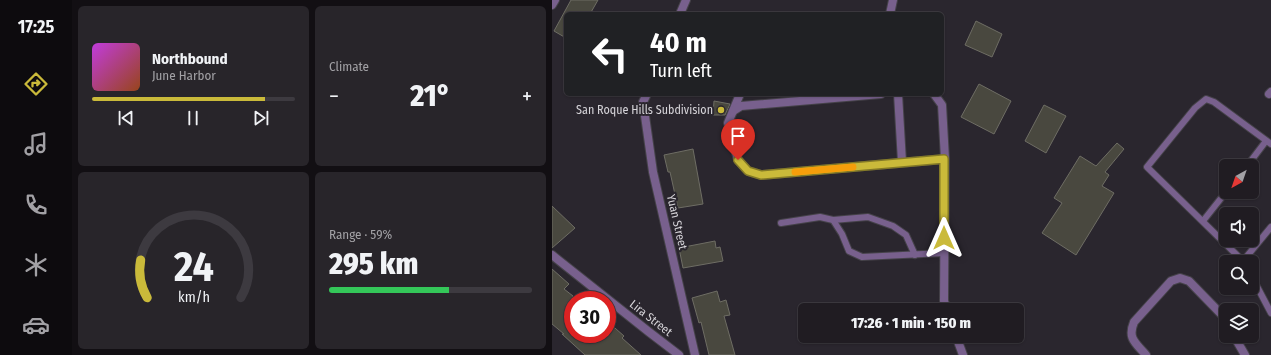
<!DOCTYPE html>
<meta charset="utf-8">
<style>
body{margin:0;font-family:"Fira Sans Condensed",sans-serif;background:#28252a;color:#f1f3f6;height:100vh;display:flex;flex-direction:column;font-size:15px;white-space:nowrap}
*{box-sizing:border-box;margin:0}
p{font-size:13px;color:#a2a1a5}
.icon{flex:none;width:22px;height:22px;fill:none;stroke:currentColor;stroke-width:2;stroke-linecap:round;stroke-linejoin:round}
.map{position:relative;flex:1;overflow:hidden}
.side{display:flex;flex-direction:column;gap:6px;padding:6px;background:#120f13;width:480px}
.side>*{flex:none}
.hud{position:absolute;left:12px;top:12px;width:380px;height:84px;border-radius:6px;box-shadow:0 1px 3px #0004,0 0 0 1px #3d3a40;background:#202124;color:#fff;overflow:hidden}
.needle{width:26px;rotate:220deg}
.fabs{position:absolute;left:667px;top:159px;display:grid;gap:8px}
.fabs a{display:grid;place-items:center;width:40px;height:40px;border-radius:6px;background:#201c22;box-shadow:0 1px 3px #0004,0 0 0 1px #3d3a40;font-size:20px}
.speed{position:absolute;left:12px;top:291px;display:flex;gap:8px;font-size:20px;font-weight:700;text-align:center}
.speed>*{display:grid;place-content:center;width:52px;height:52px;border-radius:50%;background:#201c22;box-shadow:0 1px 3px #0004,0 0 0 1px #3d3a40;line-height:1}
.speed .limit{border:6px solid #d22;background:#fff;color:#111}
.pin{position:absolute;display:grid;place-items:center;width:34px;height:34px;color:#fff;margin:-41px -17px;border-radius:50% 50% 50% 0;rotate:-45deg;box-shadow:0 0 4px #0007}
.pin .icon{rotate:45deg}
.me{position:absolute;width:44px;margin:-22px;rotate:0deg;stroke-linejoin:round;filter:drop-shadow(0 0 3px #0008)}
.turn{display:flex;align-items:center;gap:14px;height:84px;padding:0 20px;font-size:18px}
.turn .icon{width:52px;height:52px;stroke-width:2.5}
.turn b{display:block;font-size:28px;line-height:34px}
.big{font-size:30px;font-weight:800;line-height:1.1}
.side .card{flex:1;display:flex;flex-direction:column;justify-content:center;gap:6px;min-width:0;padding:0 14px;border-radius:6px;background:#28252a}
.side .dial{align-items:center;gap:0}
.dial svg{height:104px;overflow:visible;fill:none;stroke:#3d3a40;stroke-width:7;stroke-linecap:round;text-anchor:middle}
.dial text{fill:#f1f3f6;stroke:none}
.song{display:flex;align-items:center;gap:12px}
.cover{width:48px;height:48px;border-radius:6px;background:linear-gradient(135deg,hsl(290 70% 55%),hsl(20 70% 35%))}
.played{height:4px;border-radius:2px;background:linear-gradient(90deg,#caba3a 85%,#3d3a40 85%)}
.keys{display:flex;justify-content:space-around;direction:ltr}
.heat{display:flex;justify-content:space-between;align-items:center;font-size:22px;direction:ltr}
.charge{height:6px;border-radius:3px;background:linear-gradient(90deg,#34c759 59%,#3d3a40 0)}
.side .tiles{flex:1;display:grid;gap:6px;grid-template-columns:repeat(2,1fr)}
.trip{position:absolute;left:246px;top:303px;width:226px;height:40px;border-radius:6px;background:#201c22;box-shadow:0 1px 3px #0004,0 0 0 1px #3d3a40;font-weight:800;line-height:40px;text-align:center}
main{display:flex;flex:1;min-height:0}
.menu{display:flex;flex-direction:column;width:72px;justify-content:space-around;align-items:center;background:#0d0b0e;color:#a2a1a5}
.menu .icon{width:28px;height:28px}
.menu .active{color:#caba3a}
.menu b{font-size:18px;color:#f1f3f6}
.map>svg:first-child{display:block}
.building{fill:#49483f;stroke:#6e6d64}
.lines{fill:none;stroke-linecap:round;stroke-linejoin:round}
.service-casing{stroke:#454249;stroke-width:8}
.minor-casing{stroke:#454249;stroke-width:10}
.service{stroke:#78608d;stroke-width:6}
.minor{stroke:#78608d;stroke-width:8}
.route-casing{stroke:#837926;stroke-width:10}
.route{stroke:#caba3a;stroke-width:7}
.slow{stroke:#f59e0b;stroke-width:7}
.poi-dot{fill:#caba3a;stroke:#2a262e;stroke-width:1.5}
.labels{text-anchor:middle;stroke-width:4;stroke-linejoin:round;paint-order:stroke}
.poi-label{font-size:12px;fill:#d5d3d8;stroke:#2a262e;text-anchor:end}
.street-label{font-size:12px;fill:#d5d3d8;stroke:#2a262e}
</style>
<main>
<nav class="menu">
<b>17:25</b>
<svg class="icon active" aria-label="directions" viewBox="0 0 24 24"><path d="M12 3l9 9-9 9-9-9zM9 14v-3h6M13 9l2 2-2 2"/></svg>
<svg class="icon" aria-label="music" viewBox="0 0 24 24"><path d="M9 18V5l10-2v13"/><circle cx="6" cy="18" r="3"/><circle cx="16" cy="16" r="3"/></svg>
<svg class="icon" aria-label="phone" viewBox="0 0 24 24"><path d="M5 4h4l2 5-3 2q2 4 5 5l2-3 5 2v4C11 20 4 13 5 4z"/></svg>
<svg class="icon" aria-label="climate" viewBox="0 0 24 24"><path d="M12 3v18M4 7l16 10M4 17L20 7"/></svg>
<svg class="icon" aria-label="car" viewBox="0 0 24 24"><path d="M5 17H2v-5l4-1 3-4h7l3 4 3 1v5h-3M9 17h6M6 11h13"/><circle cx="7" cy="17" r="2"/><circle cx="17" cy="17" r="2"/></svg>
</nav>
<section class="side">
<div class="tiles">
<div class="card">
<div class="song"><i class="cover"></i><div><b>Northbound</b><p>June Harbor</p></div></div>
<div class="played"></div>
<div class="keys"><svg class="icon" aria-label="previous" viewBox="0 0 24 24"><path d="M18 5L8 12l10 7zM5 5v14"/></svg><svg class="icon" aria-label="pause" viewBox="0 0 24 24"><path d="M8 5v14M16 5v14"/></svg><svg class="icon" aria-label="next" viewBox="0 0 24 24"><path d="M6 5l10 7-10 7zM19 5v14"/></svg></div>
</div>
<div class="card"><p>Climate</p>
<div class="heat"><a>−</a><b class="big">21°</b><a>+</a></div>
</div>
<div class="card dial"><svg viewBox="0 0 100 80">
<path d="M14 69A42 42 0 1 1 86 69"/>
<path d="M14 69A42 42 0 0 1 9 40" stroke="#caba3a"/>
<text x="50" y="56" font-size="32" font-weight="700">24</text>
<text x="50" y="72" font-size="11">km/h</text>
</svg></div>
<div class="card"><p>Range · 59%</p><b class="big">295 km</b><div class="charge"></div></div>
</div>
</section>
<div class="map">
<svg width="719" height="355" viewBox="0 0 719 355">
<rect width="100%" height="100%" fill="#2a262e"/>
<g class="building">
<polygon points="19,0 46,0 38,14 14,14 14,38 2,31"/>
<polygon points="424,21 450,34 440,57 413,45"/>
<polygon points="427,84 459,101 442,134 409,117"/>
<polygon points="162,101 178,104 173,115 161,115"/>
<polygon points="492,105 514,116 494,153 473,141"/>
<polygon points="565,143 572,149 553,172 557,175 550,186 562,193 524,255 490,233 510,203 502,198 528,156 544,166"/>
<polygon points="141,149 151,204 126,208 118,172 116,172 112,155"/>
<polygon points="0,206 23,228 0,248"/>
<polygon points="163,241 164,248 168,247 171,261 131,268 127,248"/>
<polygon points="0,269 17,284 12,289 21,296 21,334 55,334 55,321 72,336 70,338 89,355 33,355 10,334 12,334 0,324"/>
<polygon points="165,291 168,302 174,300 178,315 172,316 183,355 157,355 149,322 147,323 140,298"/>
</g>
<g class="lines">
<g class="service-casing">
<g id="service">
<polyline points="695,166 714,141"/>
<polyline points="281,220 316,217 341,226 354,235 363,255"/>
<polyline points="651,221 674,192"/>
<polyline points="229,223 268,217 281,220 290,234 297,251 310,257 392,253"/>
<polyline points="691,261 719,227"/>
<polyline points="692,262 595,167 643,108 654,99 662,102 719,144"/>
<polyline points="700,277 719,313"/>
</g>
</g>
<g class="minor-casing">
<g id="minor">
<polyline points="0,5 3,0"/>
<polyline points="128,14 134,0"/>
<polyline points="338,14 341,0"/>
<polyline points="95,94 91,102 101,172 143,355"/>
<polyline points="188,94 176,123 186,160 196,171 209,175 393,159"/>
<polyline points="346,94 350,162"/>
<polyline points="382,94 390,105 393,159 392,301 395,310"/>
<polyline points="717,94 719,92"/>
<polyline points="181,111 189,106 329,94"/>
<polyline points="0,255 97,332 127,355"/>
<polyline points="404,336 411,355"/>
<polyline points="682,336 693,355"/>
<path d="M 594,355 C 584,343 575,339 582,322 L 619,281 L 628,278 L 637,281 L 671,316 L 674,321"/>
</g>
</g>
<use href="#service" class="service"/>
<use href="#minor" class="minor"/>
</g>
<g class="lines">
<g class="route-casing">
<polyline id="route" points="186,160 196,171 209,175 392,159 392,238"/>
</g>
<use href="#route" class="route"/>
<polyline class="slow" points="243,172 301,167"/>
</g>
<circle class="poi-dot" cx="169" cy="110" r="4"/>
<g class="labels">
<g class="poi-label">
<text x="161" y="114">San Roque Hills Subdivision</text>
</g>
<g class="street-label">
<text transform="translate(125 222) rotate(77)" y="4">Yuan Street</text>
<text transform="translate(99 318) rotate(38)" y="4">Lira Street</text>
</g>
</g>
</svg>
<div class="fabs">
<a><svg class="needle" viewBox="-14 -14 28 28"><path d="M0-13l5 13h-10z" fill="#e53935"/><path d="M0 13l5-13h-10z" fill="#a2a1a5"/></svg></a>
<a><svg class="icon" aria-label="sound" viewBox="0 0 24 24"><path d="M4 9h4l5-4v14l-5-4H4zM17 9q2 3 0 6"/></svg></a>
<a><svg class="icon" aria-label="search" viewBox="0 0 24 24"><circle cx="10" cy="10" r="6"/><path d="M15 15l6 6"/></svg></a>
<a><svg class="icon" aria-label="layers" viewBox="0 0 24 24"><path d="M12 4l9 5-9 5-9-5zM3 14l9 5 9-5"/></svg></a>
</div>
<div class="speed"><div class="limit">30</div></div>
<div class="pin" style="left:186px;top:160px;background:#d93025"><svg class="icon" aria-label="arrive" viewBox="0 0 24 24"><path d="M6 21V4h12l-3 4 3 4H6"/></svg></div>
<svg class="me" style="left:392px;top:238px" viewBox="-20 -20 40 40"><path d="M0-17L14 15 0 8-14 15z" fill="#caba3a" stroke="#fff" stroke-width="4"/></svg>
<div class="trip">17:26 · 1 min · 150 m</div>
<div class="hud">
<div class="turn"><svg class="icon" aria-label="left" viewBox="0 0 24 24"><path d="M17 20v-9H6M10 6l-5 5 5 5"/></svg><div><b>40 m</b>Turn left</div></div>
</div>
</div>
</main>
